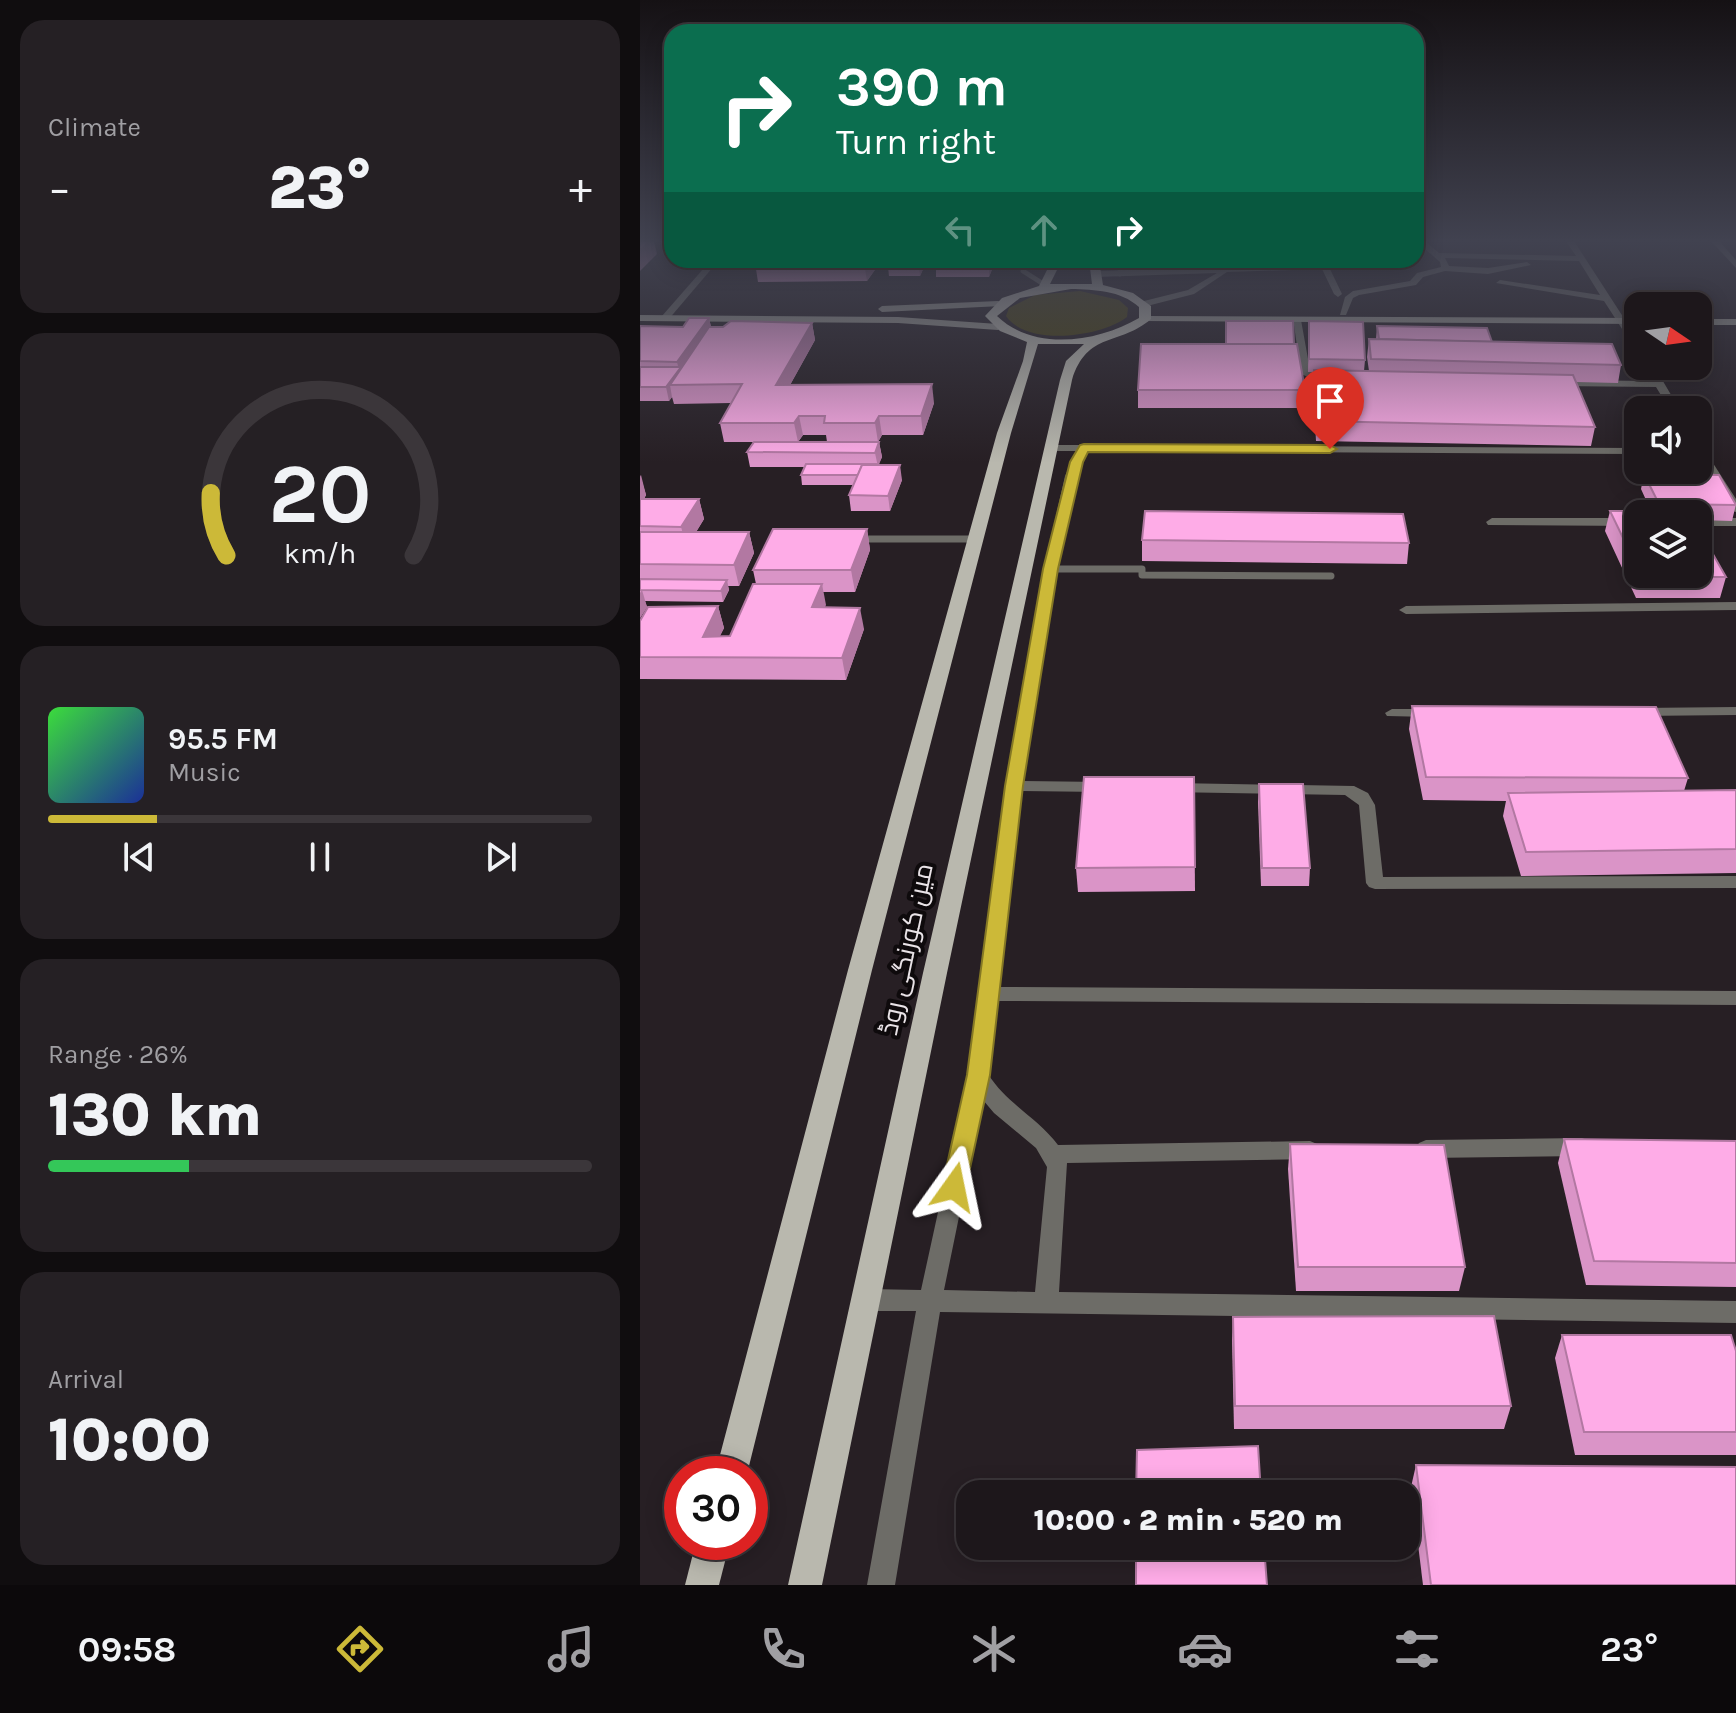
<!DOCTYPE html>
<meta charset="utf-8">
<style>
body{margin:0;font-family:Karla,Cairo,sans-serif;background:#252024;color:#f1f3f6;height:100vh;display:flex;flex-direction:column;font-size:30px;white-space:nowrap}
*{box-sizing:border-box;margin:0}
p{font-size:26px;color:#a09fa3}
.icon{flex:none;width:44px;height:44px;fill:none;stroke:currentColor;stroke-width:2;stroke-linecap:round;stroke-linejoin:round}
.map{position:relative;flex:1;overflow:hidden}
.sheet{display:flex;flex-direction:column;gap:20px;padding:20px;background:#100d0f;width:640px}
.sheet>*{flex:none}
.banner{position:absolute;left:24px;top:24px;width:760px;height:244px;border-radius:24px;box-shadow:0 4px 20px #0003,0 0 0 2px #3b363a;background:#0b6e4f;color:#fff;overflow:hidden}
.needle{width:52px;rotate:103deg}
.fabs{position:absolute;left:984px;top:292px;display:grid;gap:16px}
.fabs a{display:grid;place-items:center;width:88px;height:88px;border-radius:16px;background:#1d171b;box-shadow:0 4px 20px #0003,0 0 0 2px #3b363a;font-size:40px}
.speed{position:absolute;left:24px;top:1456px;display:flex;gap:16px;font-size:40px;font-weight:700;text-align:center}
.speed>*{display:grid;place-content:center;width:104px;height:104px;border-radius:50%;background:#1d171b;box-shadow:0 4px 20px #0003,0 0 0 2px #3b363a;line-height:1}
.speed .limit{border:12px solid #d22;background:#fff;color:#111}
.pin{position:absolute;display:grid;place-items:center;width:68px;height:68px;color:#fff;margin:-82px -34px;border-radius:50% 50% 50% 0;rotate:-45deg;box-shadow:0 0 8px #0007}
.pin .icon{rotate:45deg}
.me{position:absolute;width:88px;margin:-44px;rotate:12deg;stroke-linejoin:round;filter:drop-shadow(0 0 6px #0008)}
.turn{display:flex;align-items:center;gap:28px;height:168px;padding:0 40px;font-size:36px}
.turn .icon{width:104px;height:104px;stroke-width:2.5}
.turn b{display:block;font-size:56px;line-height:68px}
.lanes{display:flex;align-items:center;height:76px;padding:0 40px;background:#0003;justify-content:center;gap:40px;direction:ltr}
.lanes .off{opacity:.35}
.big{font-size:60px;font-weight:800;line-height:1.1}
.sheet .tile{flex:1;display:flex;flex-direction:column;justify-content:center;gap:12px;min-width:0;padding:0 28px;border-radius:24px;background:#252024}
.sheet .dial{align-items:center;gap:0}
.dial svg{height:208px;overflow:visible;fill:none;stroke:#3b363a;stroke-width:7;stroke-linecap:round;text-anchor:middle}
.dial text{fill:#f1f3f6;stroke:none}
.song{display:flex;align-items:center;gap:24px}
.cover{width:96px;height:96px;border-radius:12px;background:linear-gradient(135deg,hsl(120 70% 55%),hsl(230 70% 35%))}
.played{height:8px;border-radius:4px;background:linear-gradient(90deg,#ccb938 20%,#3b363a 20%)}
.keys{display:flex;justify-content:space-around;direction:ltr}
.heat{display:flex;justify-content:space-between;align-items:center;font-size:44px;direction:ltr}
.charge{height:12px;border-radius:6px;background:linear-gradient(90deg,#34c759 26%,#3b363a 0)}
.trip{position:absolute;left:316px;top:1480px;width:464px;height:80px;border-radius:24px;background:#1d171b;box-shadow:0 4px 20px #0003,0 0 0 2px #3b363a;font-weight:800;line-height:80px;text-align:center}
.tab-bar{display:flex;height:128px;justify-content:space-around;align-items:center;background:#0c090b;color:#a09fa3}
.tab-bar .icon{width:56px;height:56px}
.tab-bar .current{color:#ccb938}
.tab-bar b{font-size:36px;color:#f1f3f6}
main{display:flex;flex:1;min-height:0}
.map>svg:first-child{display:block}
.green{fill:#484110}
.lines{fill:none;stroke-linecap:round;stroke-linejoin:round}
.service-far1{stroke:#6d6c67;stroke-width:5}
.service{stroke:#6d6c67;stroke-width:7}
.minor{fill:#6d6c67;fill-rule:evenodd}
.secondary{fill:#98978f;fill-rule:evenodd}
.primary{fill:#b9b8ae;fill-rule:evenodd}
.wall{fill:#da94c7}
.shaded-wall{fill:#b278a2}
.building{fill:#feace7;stroke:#b278a2;stroke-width:2}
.route{fill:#ccb938;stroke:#857824;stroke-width:2}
.labels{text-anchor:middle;stroke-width:8;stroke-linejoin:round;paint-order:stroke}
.street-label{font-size:26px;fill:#e9e3e7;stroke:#0e0a0c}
</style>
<main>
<section class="sheet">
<div class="tile"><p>Climate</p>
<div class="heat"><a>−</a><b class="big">23°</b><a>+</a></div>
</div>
<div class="tile dial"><svg viewBox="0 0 100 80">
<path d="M14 69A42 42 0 1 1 86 69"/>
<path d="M14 69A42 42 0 0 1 8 45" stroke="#ccb938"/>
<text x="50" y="56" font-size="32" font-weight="700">20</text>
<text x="50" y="72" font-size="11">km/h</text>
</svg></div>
<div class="tile">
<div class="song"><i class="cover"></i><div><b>95.5 FM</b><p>Music</p></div></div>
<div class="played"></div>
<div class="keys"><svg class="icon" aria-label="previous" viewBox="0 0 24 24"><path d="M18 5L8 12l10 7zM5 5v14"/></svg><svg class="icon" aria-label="pause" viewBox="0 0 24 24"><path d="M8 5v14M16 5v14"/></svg><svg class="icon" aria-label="next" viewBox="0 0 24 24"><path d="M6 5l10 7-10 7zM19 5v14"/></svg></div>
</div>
<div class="tile"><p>Range · 26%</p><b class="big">130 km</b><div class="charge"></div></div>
<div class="tile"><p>Arrival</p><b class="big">10:00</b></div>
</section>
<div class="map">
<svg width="1096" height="1585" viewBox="0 0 1096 1585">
<rect width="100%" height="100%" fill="#271f24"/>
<path class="green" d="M 440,291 L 479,300 L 488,308 L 487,317 C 461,337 387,347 366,316 L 369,308 L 395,295 Z"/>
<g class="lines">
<g class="service-far1">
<polyline points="387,260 383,271 405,285"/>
<polyline points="480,274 482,260"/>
</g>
<g class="service">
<polyline points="219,539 335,539"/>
<polyline points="410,569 502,569 502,575 691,576"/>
</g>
<g class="minor">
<polygon points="776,241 785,241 799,253 936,256 926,241 934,241 998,340 998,350 995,349 964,301 856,283 860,280 960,295 939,261 805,258 809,266 848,268 887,262 891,265 848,274 805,271 783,277 776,285 719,295 713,298 706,315 700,315 705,297 713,291 770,281 777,273 801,267 800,262"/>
<polygon points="1071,241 1079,241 1096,260 1096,268"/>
<polygon points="71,260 79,260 28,320 22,320 22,316"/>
<polygon points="713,263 717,266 716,268 690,269 702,294 698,297 694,294 682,269 587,272 554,294 503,307 500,306 500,302 548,290 577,273 455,277 451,274 455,271"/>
<polygon points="653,318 661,320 670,370 682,376 698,378 698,382 680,382 661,374"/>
<polygon points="1004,366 1014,366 1040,410 1030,410 1016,387 917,386 912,383 917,380 1013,381"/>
<path d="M 444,445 L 998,448 L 998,454 L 448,451 L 437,476 L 416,569 L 383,781 L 463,782 L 471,787 L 463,792 L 381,791 L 358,987 L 1096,991 L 1096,1005 L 357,1001 L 348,1074 C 367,1104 398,1118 418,1145 L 670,1141 L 677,1144 L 681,1150 L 677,1156 L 670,1159 L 427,1163 L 419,1292 L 1096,1301 L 1096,1323 L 300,1312 L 255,1585 L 227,1585 L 276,1311 L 227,1311 L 219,1308 L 215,1300 L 219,1292 L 227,1289 L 281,1290 L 328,1075 L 366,786 L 404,569 L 425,476 L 437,451 L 411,451 L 405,448 L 411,445 ZM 343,1100 L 354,1113 L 396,1148 L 407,1167 L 395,1292 L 304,1290 Z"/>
<polygon points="1058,445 1062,446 1096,499 1096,512 1092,511 1058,457"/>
<polygon points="852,518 998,518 998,526 848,525 846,522"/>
<rect x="1058" y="518" width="38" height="8"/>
<polygon points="1096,602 1096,610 766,614 759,610 766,606"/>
<polygon points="1096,707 1096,715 998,716 991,712 998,708"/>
<polygon points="752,709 790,709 797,713 790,717 747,716 745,713"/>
<polygon points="534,783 714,786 728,793 735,805 743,877 1096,876 1096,888 735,889 729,887 726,883 719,805 705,795 528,792 526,788"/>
<polygon points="942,1138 949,1141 953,1147 949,1153 942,1156 786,1158 779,1155 775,1149 779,1143 786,1140"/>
</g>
<g class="secondary">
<polygon points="358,301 361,302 361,306 242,312 238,309 242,306"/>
<polygon points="0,315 258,317 358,324 363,327 358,330 258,323 0,321"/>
<polygon points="505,316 998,318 998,324 502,321 502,317"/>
<rect x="1058" y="319" width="38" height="6"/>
</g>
<g class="primary">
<path d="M 412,260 L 422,260 L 410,284 L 452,284 L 449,260 L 459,260 L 463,285 L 493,293 L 511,306 L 511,319 C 480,346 447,331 432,380 L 307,973 L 182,1585 L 148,1585 L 283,973 L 420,380 L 426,361 L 444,344 L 398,344 L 371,433 L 232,970 L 107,1474 L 75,1474 L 208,970 L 357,433 L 383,361 L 387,342 L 360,331 L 345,316 L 362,298 L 399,286 ZM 431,289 C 455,290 480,290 499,307 L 499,318 C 458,342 394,352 357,316 L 380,298 Z"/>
<polygon points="56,1542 90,1542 79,1585 45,1585"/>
</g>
</g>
<g class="wall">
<polygon points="127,260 242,260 227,281 118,282 116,269"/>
<polygon points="285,265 280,276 249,276 248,267"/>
<polygon points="353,267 349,277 296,277 296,269"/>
<polygon points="69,318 71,327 172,323 175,340 150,385 294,403 283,435 242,435 238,442 187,442 186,435 163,435 158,442 239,442 242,457 238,465 262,480 250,511 211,511 209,495 213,485 162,485 161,475 164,467 110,467 107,452 113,442 84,442 80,423 91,403 34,404 32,397 29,401 0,401 0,326 43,327"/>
<polygon points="669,321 725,360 724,371 729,371 727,357 729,339 736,339 737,326 852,342 981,365 978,383 936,382 955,427 951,446 676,441 673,388 674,372 668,372"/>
<polygon points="654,344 665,390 664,408 498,408 498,390"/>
<polygon points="1004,474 1096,504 1092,521 1058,520 1058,514 998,514 998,574 1058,574 1086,577 1080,598 996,598 965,531 970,511 1011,511 1001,489"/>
<polygon points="0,475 6,495 4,499 59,499 64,519 56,532 109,532 114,553 99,586 88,586 89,590 83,602 5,601 7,607 0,618"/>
<polygon points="227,529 230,550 215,592 183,592 185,607 224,629 206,680 0,679 0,621 78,606 84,628 79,637 90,636 116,584 113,570"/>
<polygon points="502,540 769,543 767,564 502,561"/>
<polygon points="772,706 1048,778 1044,791 1096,790 1096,873 881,876 863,816 866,801 783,800 769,729"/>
<polygon points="554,777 555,891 438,892 436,868"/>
<polygon points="619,784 670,868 669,886 621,886 618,802"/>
<polygon points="924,1139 1096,1141 1096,1287 946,1285 918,1163"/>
<polygon points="650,1144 825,1267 819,1291 656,1291 648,1169"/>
<polygon points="593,1317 871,1406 864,1429 594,1429 592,1340"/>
<polygon points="922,1335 1096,1351 1096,1455 935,1455 915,1358"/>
<polygon points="776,1465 1096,1585 783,1585 771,1487"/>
</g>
<g class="shaded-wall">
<polygon points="10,241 14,241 17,254 0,271 0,251"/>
<polygon points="232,260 242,260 227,281 225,269"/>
<polygon points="283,260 285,260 285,265 280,276 279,268"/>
<polygon points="352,260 353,267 349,277 349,269"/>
<polygon points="69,318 73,336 30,385 32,397 29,401 26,387 39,370 37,362"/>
<polygon points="172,323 175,340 140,403 136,385"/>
<polygon points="292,384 294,403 283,435 281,416"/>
<polygon points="159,416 163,435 158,442 154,423"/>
<polygon points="239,416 242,435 238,442 235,423"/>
<polygon points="239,442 242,457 238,467 235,453"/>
<polygon points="260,465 262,480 250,511 248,496"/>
<polygon points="1,475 6,495 0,505 0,477"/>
<polygon points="59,499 64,519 47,547 41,527"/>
<polygon points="227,529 230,550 215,592 211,570"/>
<polygon points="109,532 114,553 99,586 94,565"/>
<polygon points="87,580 89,590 83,602 81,591"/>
<polygon points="182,584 186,605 176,628 172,607"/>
<polygon points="2,590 7,607 0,618 0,593"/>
<polygon points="78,606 84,628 70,657 63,637"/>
<polygon points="220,608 224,629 206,680 202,658"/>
</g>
<g class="building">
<polygon points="0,241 10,241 0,251"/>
<polygon points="127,260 150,260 150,261 126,261"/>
<polygon points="198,260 232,260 225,269 116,269 121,262 197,261"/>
<polygon points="252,260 283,260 279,268 248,267"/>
<polygon points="300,260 352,260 349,269 296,269"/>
<polygon points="49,318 69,318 37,362 0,361 0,326 43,327"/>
<polygon points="91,321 172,323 136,385 292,384 281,416 239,416 235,423 184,423 185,416 159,416 154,423 80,423 102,384 30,385 69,327 83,327"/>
<polygon points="586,321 653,321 654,344 586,344"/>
<polygon points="669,321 723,322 725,360 669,359"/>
<polygon points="737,326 847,328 852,342 739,339"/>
<polygon points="729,339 972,344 981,365 731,359"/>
<polygon points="501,344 657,344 665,390 498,390"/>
<polygon points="0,367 41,367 26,387 0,387"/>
<polygon points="674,370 933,375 955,427 677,421"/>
<polygon points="114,442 239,442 235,453 107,452"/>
<polygon points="166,464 237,464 236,465 222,465 218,475 161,475"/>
<polygon points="222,465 260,465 248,496 209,495"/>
<polygon points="1004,474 1079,475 1096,505 1019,504"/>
<polygon points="0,499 59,499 41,527 0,526"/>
<polygon points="505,511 763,514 769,543 502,540"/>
<polygon points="970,511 1048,511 1050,514 998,514 998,569"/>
<polygon points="1058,528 1086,577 1002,577 1000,574 1058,574"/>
<polygon points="133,529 227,529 211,570 113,570"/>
<polygon points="0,532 109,532 94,565 0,564"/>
<polygon points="0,579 87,580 81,591 0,590"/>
<polygon points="113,584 182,584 172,607 220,608 202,658 0,657 0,621 8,607 78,606 63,637 90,636"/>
<polygon points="772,706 1016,707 1048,778 786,777"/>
<polygon points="444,777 554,777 555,867 436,868"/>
<polygon points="619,784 663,784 670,868 622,868"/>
<polygon points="1096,790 1096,849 886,852 868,793"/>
<polygon points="924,1139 1096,1141 1096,1263 954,1261"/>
<polygon points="650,1144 804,1145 825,1267 658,1267"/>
<polygon points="854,1316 871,1406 595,1406 593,1317"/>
<polygon points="922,1335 1091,1335 1096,1351 1096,1432 944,1432"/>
<polygon points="618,1446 621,1494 496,1494 497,1450"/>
<polygon points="776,1465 1096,1467 1096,1585 791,1585"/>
<polygon points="496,1546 624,1546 627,1585 496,1585"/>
</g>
<linearGradient id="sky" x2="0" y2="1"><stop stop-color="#151114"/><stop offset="0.52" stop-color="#414250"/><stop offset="1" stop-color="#414250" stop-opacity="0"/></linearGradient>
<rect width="1096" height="463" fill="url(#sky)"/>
<polygon class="route" points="444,444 690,445 697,449 690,453 448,452 443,462 418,569 383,786 350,1075 326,1187 323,1195 314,1198 305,1195 302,1187 327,1075 365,786 403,569 430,462 440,445"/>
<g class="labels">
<g class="street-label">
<text transform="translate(266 949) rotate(-78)" y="9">مین کورنگی روڈ</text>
</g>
</g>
</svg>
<div class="fabs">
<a><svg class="needle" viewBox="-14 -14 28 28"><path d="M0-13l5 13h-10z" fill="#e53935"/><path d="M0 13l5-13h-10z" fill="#a09fa3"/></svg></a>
<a><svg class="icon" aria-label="sound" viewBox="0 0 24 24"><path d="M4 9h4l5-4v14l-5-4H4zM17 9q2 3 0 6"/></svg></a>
<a><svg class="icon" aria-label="layers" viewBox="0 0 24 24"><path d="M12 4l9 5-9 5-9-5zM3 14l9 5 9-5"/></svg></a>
</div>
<div class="speed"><div class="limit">30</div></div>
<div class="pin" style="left:690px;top:449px;background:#d93025"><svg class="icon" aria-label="arrive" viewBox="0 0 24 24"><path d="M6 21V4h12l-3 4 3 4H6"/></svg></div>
<svg class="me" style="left:314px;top:1187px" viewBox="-20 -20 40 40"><path d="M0-17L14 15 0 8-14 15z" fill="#ccb938" stroke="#fff" stroke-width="4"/></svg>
<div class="trip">10:00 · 2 min · 520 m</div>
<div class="banner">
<div class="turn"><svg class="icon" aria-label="right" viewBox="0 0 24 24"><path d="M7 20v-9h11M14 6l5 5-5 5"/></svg><div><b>390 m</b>Turn right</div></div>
<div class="lanes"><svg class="icon off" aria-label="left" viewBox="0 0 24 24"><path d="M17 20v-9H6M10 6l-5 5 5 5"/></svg><svg class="icon off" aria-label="ahead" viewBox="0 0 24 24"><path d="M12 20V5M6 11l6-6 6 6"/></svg><svg class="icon" aria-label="right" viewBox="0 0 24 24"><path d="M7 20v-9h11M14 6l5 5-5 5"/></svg></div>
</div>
</div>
</main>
<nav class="tab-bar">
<b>09:58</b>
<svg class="icon current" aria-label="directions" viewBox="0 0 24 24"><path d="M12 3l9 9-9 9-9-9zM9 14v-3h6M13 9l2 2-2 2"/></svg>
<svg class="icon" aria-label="music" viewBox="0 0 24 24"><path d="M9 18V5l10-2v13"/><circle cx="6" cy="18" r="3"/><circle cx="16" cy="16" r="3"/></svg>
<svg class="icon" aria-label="phone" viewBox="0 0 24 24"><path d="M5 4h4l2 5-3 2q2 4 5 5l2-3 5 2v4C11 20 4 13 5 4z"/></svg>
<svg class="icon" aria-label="climate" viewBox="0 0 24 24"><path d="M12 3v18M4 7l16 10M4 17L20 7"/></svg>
<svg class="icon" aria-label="car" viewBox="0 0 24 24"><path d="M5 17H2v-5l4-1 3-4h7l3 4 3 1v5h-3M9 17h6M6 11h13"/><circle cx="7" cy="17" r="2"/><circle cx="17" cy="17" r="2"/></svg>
<svg class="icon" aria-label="filters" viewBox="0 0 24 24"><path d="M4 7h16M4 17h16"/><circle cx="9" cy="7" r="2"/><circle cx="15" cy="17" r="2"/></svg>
<b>23°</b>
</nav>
